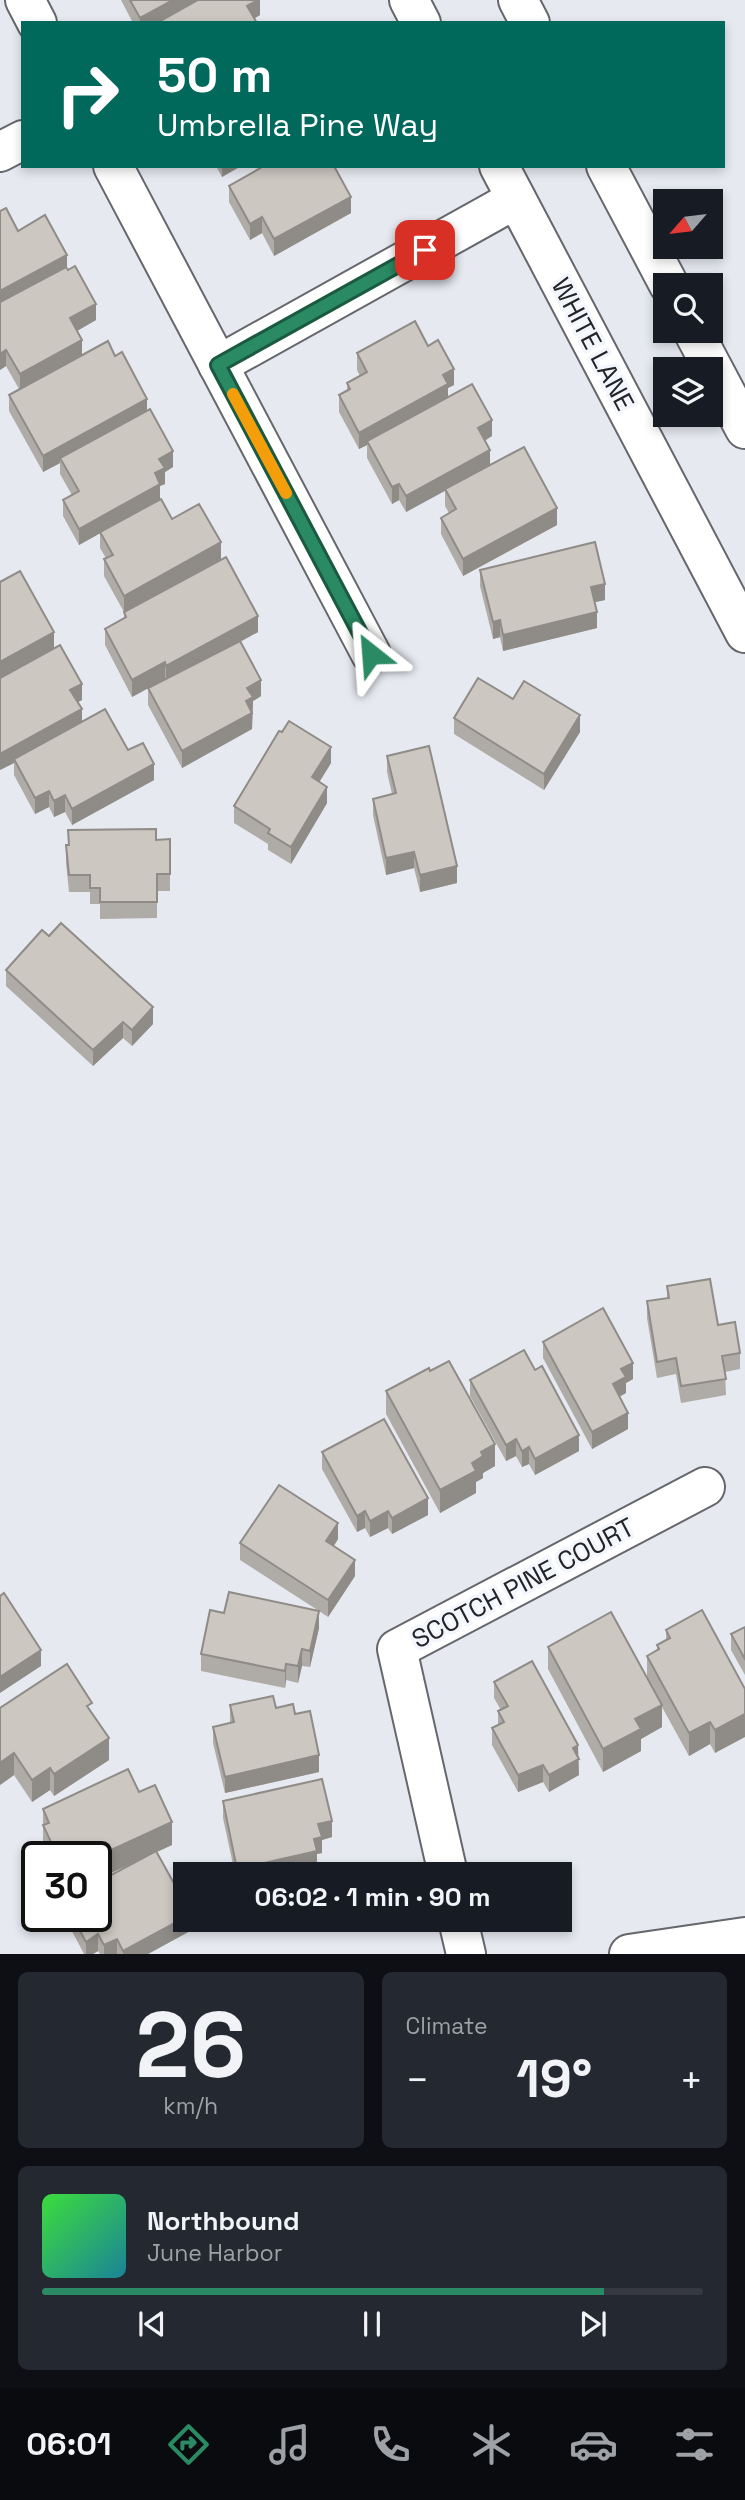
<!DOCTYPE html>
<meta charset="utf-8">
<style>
body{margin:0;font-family:"Space Grotesk",sans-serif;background:#242831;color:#f1f3f6;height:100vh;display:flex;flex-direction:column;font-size:26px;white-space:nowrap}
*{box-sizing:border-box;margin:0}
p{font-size:23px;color:#9ea1a6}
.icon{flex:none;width:38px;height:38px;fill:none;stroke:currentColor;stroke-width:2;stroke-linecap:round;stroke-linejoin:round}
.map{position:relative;height:1954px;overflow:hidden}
.details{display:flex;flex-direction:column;gap:18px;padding:18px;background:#0d0f14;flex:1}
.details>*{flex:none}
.banner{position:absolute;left:21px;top:21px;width:704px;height:147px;border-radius:0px;box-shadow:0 4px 10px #0003;background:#00695c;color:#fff;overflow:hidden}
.needle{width:46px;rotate:242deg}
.controls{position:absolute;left:653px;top:189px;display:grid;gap:14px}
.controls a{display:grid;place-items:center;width:70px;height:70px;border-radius:0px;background:#171b24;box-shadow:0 4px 10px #0003;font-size:35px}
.speed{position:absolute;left:21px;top:1841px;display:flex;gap:14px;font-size:35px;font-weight:700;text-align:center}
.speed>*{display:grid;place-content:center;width:91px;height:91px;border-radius:50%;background:#171b24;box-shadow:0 4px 10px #0003;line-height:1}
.speed .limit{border:4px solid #111;border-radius:10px;background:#fff;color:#111}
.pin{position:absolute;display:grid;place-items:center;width:60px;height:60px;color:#fff;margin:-30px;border-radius:14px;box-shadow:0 4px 10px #0006}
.me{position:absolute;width:77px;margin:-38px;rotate:332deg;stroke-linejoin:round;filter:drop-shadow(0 0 5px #0008)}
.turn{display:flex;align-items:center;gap:24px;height:147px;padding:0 21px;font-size:32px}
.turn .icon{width:91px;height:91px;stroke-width:2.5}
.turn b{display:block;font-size:49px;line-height:60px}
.big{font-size:52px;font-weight:800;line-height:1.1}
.details .tile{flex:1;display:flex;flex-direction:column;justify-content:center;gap:10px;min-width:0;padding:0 24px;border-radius:10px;background:#242831}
.details .dial{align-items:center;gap:0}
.dial b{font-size:91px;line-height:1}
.song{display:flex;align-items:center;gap:21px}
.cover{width:84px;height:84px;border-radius:10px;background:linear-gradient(135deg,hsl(120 70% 55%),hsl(190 70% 35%))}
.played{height:7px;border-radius:4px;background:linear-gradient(90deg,#298a63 85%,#363941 85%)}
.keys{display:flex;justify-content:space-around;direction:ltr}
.heat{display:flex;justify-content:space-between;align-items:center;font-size:38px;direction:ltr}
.details .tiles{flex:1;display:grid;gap:18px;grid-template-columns:1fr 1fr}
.tile:last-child{grid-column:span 2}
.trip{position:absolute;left:173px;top:1862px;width:399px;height:70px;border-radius:0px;background:#171b24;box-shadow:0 4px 10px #0003;font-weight:800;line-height:70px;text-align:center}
.tabs{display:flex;height:112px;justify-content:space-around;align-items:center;background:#090b0e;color:#9ea1a6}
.tabs .icon{width:49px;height:49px}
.tabs .on{color:#298a63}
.tabs b{font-size:32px;color:#f1f3f6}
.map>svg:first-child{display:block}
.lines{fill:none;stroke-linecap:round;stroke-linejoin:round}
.minor-casing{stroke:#65676d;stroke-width:42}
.tertiary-casing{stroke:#65676d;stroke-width:42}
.secondary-casing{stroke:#65676d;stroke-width:42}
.minor{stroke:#fff;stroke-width:38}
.tertiary{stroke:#fff;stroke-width:38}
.secondary{stroke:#fff;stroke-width:38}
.wall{fill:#afaba6}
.shaded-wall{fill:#8f8b87}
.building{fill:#ccc7c1;stroke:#8f8b87;stroke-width:2}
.route-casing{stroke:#1b5a40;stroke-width:18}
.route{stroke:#298a63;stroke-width:12}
.slow{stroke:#f59e0b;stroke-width:12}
.labels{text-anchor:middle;stroke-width:7;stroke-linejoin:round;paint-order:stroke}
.street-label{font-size:26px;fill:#242427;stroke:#f3f6fd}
</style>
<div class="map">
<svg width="745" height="1954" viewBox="0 0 745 1954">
<rect width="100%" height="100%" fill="#e6e9f0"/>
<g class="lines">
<g class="minor-casing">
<g id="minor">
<polyline points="25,0 37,23"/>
<polyline points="0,152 23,140"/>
<polyline points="113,166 371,654"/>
<polyline points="218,365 516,199"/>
<polyline points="448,1874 397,1649 705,1487"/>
<polyline points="458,1920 466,1954"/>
</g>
</g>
<g class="tertiary-casing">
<polyline id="tertiary" points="629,1954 745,1937"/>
</g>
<g class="secondary-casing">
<g id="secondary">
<polyline points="409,0 421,23"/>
<polyline points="518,0 530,23"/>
<polyline points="499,166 745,633"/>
<polyline points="606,166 669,285"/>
<polyline points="693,331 745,429"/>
</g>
</g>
<use href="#minor" class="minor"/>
<use href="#tertiary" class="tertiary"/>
<use href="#secondary" class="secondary"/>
</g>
<g class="wall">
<polygon points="121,0 260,0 260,15 254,18 257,23 133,23"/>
<polygon points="216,166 241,166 222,177"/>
<polygon points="229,186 351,213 274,256 262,233 250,240 229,202"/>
<polygon points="18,231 67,269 96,320 77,331 82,355 115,356 147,410 173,467 165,472 165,484 160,486 160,499 172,519 221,559 124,612 104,576 104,559 106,558 100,548 100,533 79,545 63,516 63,500 72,495 60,474 60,463 43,472 9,411 9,395 19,389 6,366 0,370"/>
<polygon points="428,346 454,385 448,388 448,397 492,436 485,441 490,465 557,525 463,576 441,534 441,518 449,513 445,506 445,491 406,512 399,500 392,504 367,458 367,445 359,449 339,412 339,395 347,391 347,383 360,376 357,370 357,353"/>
<polygon points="480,570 605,600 595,602 597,628 503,651 500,637 493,639 480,586"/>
<polygon points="124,612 258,632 240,642 261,696 253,701 252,729 182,768 148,705 148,688 165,680 165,679 132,697 105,645 105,629 124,618"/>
<polygon points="54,648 82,700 78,702 82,722 128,750 154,780 72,825 65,812 54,817 49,807 35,814 14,775 14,763 0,770"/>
<polygon points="513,699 580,732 544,790 454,734 454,718"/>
<polygon points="387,756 457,883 420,892 414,868 386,875 373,815 373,799 392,794 387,772"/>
<polygon points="331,763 319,782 327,803 291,864 268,850 268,844 234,823 234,806"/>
<polygon points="170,839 170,891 157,891 157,918 100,919 100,904 90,904 90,892 69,892 66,862 66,845"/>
<polygon points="6,970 153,1024 132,1046 123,1038 93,1066 6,986"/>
<polygon points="667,1286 718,1325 740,1353 740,1369 725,1372 726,1395 681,1403 676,1374 657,1378 647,1318 647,1301 667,1298"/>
<polygon points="543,1342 633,1379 626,1383 626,1393 619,1397 628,1429 592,1449 543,1358"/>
<polygon points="470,1380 579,1451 535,1475 529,1464 522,1467 516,1456 506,1461 470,1396"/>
<polygon points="386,1391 495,1466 483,1473 483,1478 476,1482 476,1493 440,1513 386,1414"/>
<polygon points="322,1452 428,1515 392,1534 388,1528 370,1537 365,1528 357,1532 322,1469"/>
<polygon points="338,1539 334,1546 355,1576 328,1617 319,1611 319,1628 310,1667 302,1666 298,1683 286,1680 285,1688 201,1671 201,1654 224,1613 319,1611 240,1560 240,1543"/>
<polygon points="745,1627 745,1675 731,1650 731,1634"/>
<polygon points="666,1630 745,1689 715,1753 710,1744 689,1756 662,1707 662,1727 641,1739 641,1751 603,1772 548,1669 548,1647 647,1676 647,1656 657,1650 657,1645 666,1640"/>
<polygon points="494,1682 578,1756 579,1775 549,1792 543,1782 518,1792 492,1745 492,1728 498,1725 498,1711 501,1710 494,1698"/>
<polygon points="230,1705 276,1708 295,1714 319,1772 225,1793 213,1743 213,1727 230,1723"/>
<polygon points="0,1708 92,1712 109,1760 54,1796 50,1790 32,1802 14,1775 0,1785"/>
<polygon points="139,1792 172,1845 156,1852 190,1920 190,1931 148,1954 100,1954 98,1951 93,1954 84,1954 64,1916 96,1916 142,1858 96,1880 96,1857 48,1857 43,1847 43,1809"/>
<polygon points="223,1801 332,1837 322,1840 322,1853 317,1854 317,1868 287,1874 235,1874 223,1818"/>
</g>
<g class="shaded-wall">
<polygon points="173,0 203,0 161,23 140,23 140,18"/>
<polygon points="258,0 260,0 260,15 247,23 247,6"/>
<polygon points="222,166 241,166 222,177"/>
<polygon points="351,197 351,213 274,256 274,239"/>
<polygon points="262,217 262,233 250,240 250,224"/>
<polygon points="67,255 67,271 0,308 0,291"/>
<polygon points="96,304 96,320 70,335 70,318"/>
<polygon points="82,340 82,356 20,390 20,374"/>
<polygon points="6,350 6,366 0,370 0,354"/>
<polygon points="454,369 454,385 448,388 448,401 367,441 367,445 359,449 359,433"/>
<polygon points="147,399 147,415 60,458 60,463 43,472 43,456"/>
<polygon points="492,420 492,436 478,444 478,428"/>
<polygon points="490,450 490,466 406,512 406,496"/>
<polygon points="173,451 173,467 165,472 165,484 160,486 160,500 79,545 79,529 159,459"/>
<polygon points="399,484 399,500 392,504 392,487"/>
<polygon points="557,508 557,525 463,576 463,559"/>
<polygon points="221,542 221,559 124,612 124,596"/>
<polygon points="605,584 605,600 591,603 591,587"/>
<polygon points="597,612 597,628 503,651 503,635"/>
<polygon points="258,616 258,632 166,682 166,666"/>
<polygon points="500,620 500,637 493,639 493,622"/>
<polygon points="54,632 54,649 0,678 0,662"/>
<polygon points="165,662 165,679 132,697 132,680"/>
<polygon points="261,680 261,696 253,701 252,729 182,768 182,751 247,688"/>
<polygon points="82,684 82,700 70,706 70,690"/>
<polygon points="82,709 82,726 14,759 14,763 0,770 0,754"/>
<polygon points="580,715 580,732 544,790 544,774"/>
<polygon points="331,747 331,763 312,794 312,777"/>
<polygon points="154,764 154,780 72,825 72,809"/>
<polygon points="327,787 327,803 291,864 291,847"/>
<polygon points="49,791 49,807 35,814 35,798"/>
<polygon points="65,795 65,812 54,817 54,801"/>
<polygon points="414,852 414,868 386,875 386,858"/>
<polygon points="457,866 457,883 420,892 420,875"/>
<polygon points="153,1007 153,1024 132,1046 132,1030"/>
<polygon points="123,1022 123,1038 93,1066 93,1050"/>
<polygon points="633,1363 633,1379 626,1383 626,1393 613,1400 613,1384 621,1369"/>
<polygon points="628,1413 628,1429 592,1449 592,1432"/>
<polygon points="579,1435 579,1451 535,1475 535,1459"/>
<polygon points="516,1439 516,1456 506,1461 506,1445"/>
<polygon points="495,1444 495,1466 483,1473 483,1478 476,1482 476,1493 440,1513 440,1490 481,1452"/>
<polygon points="529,1447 529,1464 522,1467 522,1451"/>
<polygon points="428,1498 428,1515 392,1534 392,1518"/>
<polygon points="365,1511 365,1528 357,1532 357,1516"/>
<polygon points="388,1511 388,1528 370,1537 370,1521"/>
<polygon points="338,1523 338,1539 326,1557 326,1541"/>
<polygon points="355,1560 355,1576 328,1617 328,1600"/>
<polygon points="319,1611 319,1628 310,1667 310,1651"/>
<polygon points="302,1649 302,1666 298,1683 298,1666"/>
<polygon points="41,1650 41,1666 0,1693 0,1677"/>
<polygon points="286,1664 286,1680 285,1688 285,1671"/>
<polygon points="662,1705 662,1727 641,1739 641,1751 603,1772 603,1749 635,1719"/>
<polygon points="745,1714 745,1737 715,1753 715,1730"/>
<polygon points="710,1722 710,1744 689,1756 689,1733"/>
<polygon points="109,1738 109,1760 54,1796 54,1774"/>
<polygon points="578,1745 579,1775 549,1792 549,1775 573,1748"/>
<polygon points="14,1753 14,1775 0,1785 0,1763"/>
<polygon points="319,1755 319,1772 225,1793 225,1777"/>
<polygon points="543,1765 543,1782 518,1792 518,1775"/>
<polygon points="50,1768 50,1790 32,1802 32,1780"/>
<polygon points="332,1821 332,1837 322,1840 322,1853 317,1854 317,1868 287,1874 237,1874 237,1869 314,1839 318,1824"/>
<polygon points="172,1822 172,1845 96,1880 96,1857"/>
<polygon points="186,1917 186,1920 190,1920 190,1931 148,1954 123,1954 123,1951"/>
<polygon points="98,1934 98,1951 93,1954 86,1954 86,1942"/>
<polygon points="117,1939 117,1954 104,1954 104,1945"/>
</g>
<g class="building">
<polygon points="130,0 173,0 140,18"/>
<polygon points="198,0 258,0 247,6 257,23 157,23"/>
<polygon points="264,166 334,166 351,197 274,239 262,217 250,224 229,186"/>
<polygon points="6,208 18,231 45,215 67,255 0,291 0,211"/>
<polygon points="75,266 96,304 70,318 82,340 20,374 6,350 0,354 0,302 66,267 68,270"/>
<polygon points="415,321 428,346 438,340 454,369 443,375 448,384 359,433 339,395 350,389 347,383 367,372 357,353"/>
<polygon points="108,341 115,356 122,352 147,399 43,456 9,395"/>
<polygon points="472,384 492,420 478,428 490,450 406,496 399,484 392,487 367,441"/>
<polygon points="150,409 173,451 159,459 165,468 155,473 160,484 79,529 63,500 79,491 60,458"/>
<polygon points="524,447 557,508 463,559 441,518 456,509 445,489"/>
<polygon points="161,499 172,519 199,504 221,542 124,596 104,559 113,555 100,532"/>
<polygon points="595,542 605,584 591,587 597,612 503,635 500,620 493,622 480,570"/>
<polygon points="226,557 258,616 166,666 165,662 132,680 105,629 126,617 124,612"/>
<polygon points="20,571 54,632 0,662 0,582"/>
<polygon points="240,641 261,680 247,688 253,697 246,701 252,713 182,751 148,688"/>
<polygon points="60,645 82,684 70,690 82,709 0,754 0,678"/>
<polygon points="478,678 513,699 524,681 580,715 544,774 454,718"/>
<polygon points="105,709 128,750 143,743 154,764 72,809 65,795 54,801 49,791 35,798 14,759"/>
<polygon points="289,721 331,747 312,777 327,787 291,847 268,833 270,829 234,806 279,731 282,732"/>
<polygon points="429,746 457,866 420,875 414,852 386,858 373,799 396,793 387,756"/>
<polygon points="156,829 156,840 170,839 170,874 157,874 157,902 100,902 100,888 90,888 90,875 69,875 66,845 69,845 68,830"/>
<polygon points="61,923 153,1007 132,1030 123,1022 93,1050 6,970 42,930 49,936"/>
<polygon points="710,1279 718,1325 735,1322 740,1353 722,1356 726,1379 681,1386 676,1358 657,1362 647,1301 669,1298 667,1286"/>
<polygon points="603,1308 633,1363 621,1369 626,1377 613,1384 628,1413 592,1432 543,1342"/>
<polygon points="524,1350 535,1370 542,1366 579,1435 535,1459 529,1447 522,1451 516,1439 506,1445 470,1380"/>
<polygon points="449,1361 495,1444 481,1452 483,1456 472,1463 476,1471 440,1490 386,1391 429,1368 430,1371"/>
<polygon points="384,1419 428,1498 392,1518 388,1511 370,1521 365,1511 357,1516 322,1452"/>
<polygon points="279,1485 338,1523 326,1541 355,1560 328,1600 240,1543"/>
<polygon points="229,1592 319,1611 310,1651 302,1649 298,1666 286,1664 285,1671 201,1654 210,1610 224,1613"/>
<polygon points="4,1593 41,1650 0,1677 0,1596"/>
<polygon points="702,1610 745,1689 745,1714 715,1730 710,1722 689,1733 647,1656 659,1649 657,1645 670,1638 666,1630"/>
<polygon points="611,1612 662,1705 635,1719 641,1729 603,1749 548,1647"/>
<polygon points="745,1627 745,1659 731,1634"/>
<polygon points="532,1661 578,1745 573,1748 579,1759 549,1775 543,1765 518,1775 492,1728 504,1722 498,1711 508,1706 494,1682"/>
<polygon points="67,1664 92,1703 87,1706 109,1738 54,1774 50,1768 32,1780 14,1753 0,1763 0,1708"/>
<polygon points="273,1696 276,1708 293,1704 295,1714 310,1711 319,1755 225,1777 213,1727 234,1722 230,1705"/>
<polygon points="128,1769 139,1792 155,1785 172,1822 96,1857 58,1857 43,1825 49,1823 43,1809"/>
<polygon points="322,1779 332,1821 318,1824 322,1837 314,1839 317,1851 237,1869 223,1801"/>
<polygon points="156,1851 186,1905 186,1917 123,1951 117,1939 104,1945 98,1934 86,1942 72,1916 96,1916 96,1883"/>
</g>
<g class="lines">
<g class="route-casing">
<polyline id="route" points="371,654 218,365 425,250"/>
</g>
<use href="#route" class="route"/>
<polyline class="slow" points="233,394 286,493"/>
</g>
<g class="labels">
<g class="street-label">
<text transform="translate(593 344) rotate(62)" y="9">WHITE LANE</text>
<text transform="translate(523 1583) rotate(-28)" y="9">SCOTCH PINE COURT</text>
</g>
</g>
</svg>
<div class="controls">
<a><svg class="needle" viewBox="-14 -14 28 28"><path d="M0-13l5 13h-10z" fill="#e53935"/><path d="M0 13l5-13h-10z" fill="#9ea1a6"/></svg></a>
<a><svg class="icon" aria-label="search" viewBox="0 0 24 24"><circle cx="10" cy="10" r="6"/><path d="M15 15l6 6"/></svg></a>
<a><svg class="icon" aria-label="layers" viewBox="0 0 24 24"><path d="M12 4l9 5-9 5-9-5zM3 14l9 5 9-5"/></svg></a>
</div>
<div class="speed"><div class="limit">30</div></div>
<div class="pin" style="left:425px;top:250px;background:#d93025"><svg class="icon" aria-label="arrive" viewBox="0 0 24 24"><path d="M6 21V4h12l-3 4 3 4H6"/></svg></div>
<svg class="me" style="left:371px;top:654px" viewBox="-20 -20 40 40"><path d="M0-17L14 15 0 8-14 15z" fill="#298a63" stroke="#fff" stroke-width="4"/></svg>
<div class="trip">06:02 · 1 min · 90 m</div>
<div class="banner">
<div class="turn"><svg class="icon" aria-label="right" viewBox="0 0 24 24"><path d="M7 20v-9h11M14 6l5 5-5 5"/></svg><div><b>50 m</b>Umbrella Pine Way</div></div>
</div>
</div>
<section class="details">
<div class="tiles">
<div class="tile dial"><b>26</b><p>km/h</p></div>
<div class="tile"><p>Climate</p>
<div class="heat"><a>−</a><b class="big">19°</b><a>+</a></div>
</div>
<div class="tile">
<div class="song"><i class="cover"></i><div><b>Northbound</b><p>June Harbor</p></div></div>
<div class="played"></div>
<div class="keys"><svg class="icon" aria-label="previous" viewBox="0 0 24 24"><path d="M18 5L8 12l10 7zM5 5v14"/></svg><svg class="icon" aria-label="pause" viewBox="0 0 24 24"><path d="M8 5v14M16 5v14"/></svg><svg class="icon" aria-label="next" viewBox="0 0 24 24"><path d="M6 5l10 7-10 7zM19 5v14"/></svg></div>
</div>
</div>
</section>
<nav class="tabs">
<b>06:01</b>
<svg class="icon on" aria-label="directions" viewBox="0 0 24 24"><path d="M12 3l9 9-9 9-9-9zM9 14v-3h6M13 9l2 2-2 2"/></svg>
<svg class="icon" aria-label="music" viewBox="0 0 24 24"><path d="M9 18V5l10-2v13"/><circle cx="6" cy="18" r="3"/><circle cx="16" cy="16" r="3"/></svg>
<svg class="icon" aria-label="phone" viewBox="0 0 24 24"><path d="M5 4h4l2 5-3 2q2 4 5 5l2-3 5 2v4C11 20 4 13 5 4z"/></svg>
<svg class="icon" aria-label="climate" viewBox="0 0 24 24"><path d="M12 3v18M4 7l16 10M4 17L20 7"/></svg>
<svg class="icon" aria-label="car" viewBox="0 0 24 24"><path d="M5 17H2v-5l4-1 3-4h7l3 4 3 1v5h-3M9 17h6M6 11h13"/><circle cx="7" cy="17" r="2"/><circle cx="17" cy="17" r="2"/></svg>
<svg class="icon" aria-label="filters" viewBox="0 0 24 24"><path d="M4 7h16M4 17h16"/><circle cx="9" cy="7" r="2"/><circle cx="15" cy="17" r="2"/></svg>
</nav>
